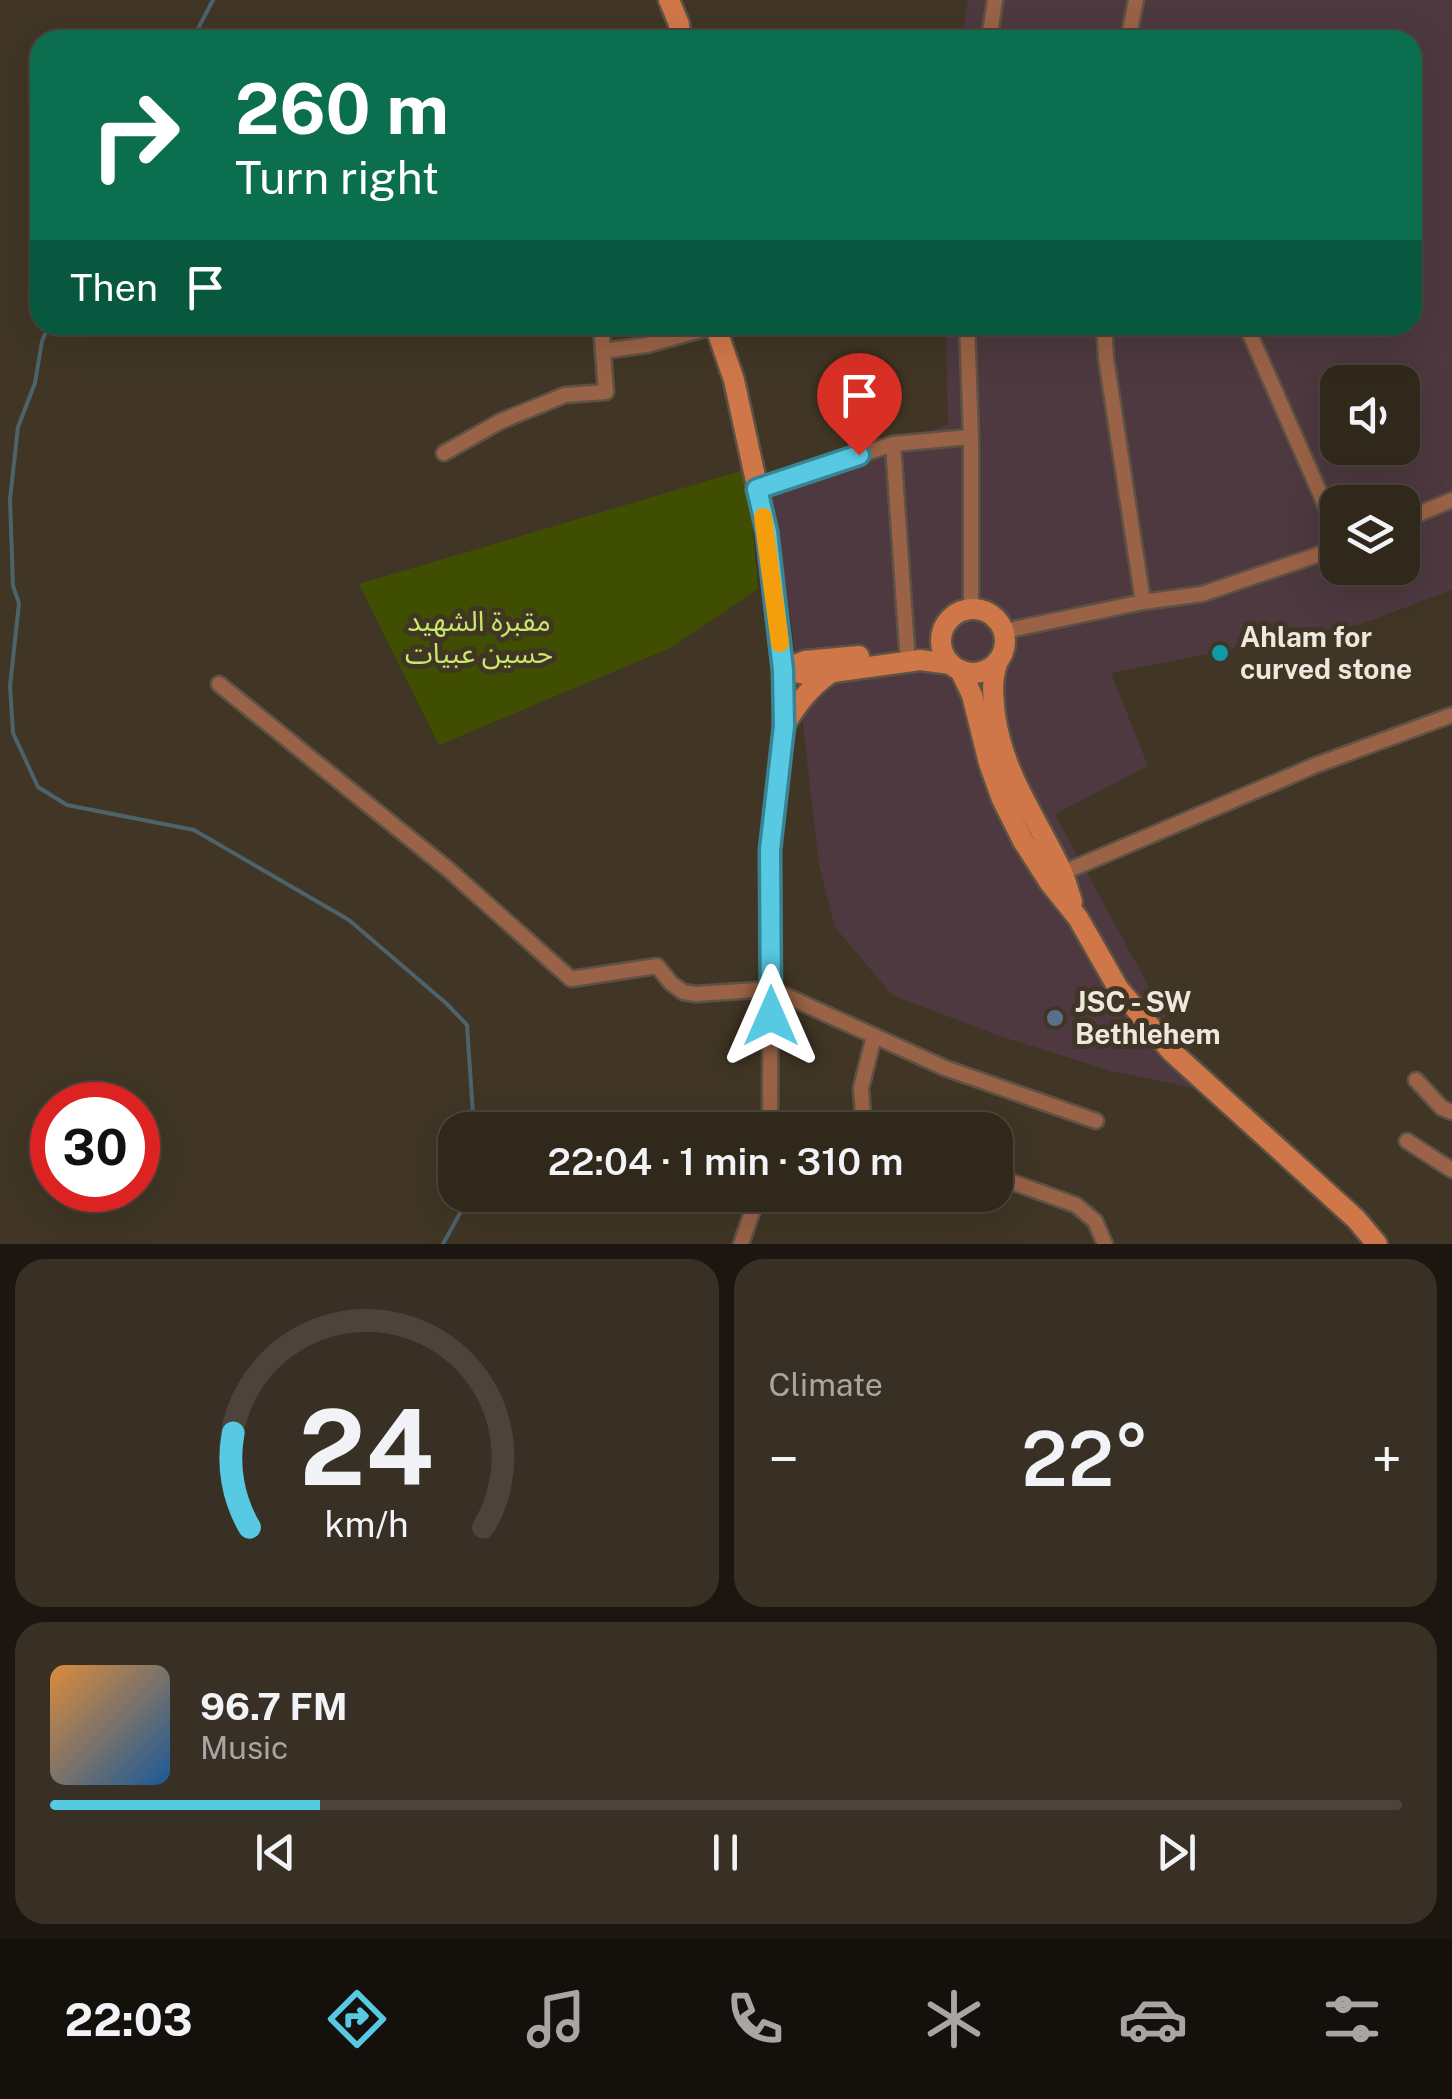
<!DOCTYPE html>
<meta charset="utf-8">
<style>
body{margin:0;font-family:"Public Sans","Noto Sans Arabic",sans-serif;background:#393025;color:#f1f3f6;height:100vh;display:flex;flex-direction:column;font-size:38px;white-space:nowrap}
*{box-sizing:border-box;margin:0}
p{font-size:32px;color:#a8a6a3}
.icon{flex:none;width:55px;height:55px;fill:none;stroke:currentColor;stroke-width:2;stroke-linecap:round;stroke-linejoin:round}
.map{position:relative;height:1244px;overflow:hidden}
.drawer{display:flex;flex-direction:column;gap:15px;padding:15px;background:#1b160f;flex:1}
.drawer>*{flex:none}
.hud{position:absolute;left:30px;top:30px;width:1392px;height:305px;border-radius:30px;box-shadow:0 10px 40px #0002,0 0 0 2px #4c443b;background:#0b6e4f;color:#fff;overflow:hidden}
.fabs{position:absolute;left:1320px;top:365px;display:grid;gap:20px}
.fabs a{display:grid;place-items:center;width:100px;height:100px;border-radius:20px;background:#31281c;box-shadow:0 10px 40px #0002,0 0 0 2px #4c443b;font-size:50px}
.speed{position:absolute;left:30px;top:1082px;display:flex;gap:20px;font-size:50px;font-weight:700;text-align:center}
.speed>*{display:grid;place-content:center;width:130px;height:130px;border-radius:50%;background:#31281c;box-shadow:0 10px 40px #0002,0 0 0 2px #4c443b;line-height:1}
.speed .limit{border:15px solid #d22;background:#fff;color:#111}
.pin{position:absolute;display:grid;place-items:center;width:85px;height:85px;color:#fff;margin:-102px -42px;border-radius:50% 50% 50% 0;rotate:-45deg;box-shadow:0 0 10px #0007}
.pin .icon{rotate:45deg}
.me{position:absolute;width:110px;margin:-55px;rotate:0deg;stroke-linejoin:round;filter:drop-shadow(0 0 8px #0008)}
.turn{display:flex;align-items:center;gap:35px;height:210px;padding:0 40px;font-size:45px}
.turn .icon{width:130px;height:130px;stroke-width:2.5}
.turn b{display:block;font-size:70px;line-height:85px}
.then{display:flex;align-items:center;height:95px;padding:0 40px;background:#0003;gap:20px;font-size:38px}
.big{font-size:75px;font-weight:600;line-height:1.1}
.drawer .widget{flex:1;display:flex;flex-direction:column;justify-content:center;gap:15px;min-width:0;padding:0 35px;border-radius:30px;background:#393025}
.drawer .dial{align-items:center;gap:0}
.dial svg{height:260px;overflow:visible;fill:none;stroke:#4c443b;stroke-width:7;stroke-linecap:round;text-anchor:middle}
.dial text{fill:#f1f3f6;stroke:none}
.song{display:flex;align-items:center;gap:30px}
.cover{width:120px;height:120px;border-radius:15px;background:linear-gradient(135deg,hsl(30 70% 55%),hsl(210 70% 35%))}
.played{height:10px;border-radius:5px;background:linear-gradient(90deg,#57c9e2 20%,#4c443b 20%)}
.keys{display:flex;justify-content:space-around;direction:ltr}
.heat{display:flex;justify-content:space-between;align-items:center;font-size:55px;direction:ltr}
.drawer .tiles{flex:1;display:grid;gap:15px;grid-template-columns:1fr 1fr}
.widget:last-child{grid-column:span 2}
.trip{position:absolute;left:438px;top:1112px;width:575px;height:100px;border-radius:30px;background:#31281c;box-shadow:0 10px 40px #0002,0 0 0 2px #4c443b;font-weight:600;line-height:100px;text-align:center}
.menu{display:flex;height:160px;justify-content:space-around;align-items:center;background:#14100b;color:#a8a6a3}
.menu .icon{width:70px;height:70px}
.menu .active{color:#57c9e2}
.menu b{font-size:45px;color:#f1f3f6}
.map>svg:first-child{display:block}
.industrial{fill:#4d393f;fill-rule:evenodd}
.green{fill:#3f4e00}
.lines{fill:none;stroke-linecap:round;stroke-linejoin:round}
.stream{stroke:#4c636c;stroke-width:4}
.street-casing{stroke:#5d5243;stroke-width:19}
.secondary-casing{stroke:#5d5243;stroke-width:25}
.street{stroke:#9a6246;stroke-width:14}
.secondary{stroke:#d07749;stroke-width:20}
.route-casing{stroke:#398393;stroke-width:25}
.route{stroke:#57c9e2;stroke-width:18}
.slow{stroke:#f59e0b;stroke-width:18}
.culture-dot{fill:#0f9aa8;stroke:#413625;stroke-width:4}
.service-dot{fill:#5c6f8a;stroke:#413625;stroke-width:4}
.labels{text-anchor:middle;stroke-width:10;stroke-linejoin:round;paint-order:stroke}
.park-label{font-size:28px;fill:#c8e869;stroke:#413625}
.poi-label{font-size:28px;font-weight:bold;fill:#efe8de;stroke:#413625;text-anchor:start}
</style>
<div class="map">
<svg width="1452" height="1244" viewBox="0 0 1452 1244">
<rect width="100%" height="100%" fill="#413625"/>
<path class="industrial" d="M 968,0 L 1452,0 L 1452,590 L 1361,624 L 1111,673 L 1148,766 L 1055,814 L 1205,1090 L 1111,1071 L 997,1035 L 892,995 L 835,927 L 819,865 L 790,611 L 770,497 L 948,424 L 946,325 L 1412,325 L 1412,40 L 961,40 ZM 1338,382 L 1402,382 L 1402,448 L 1338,448 ZM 1338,502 L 1402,502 L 1402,568 L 1338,568 Z"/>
<polygon class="green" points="747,469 758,589 670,648 439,745 359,584"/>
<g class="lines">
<g class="stream">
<polyline points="192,40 213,0"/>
<polyline points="49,325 42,341 35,383 18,427 10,499 13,586 19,603 10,686 13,733 38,787 67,805 194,830 349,920 447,1004 467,1025 474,1130"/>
<polyline points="443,1244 470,1195"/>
</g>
<g class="street-casing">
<g id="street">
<polyline points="989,40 995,0"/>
<polyline points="1128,40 1136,0"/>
<polyline points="967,325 971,437 971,609"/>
<polyline points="1104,325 1106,358 1143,602"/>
<polyline points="1246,325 1338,534"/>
<polyline points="603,351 647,345 715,326"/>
<polyline points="893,444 907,649"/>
<polyline points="444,453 501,421 565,395 606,392 601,325"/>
<polyline points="757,489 893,444 971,437"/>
<polyline points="1402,521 1452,500"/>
<polyline points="1004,631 1143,602 1202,594 1338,548"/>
<polyline points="219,684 449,870 571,979 657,966 671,983 683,992 696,994 771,989 945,1068 1096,1121"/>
<polyline points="1062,873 1316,765 1452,715"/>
<polyline points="874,1036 861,1088 863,1116 876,1130"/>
<polyline points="1416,1080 1442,1108 1452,1112"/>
<polyline points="770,1130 771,851 784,726 783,670"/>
<polyline points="1407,1141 1452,1170"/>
<polyline points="995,1176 1076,1205 1095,1221 1105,1244"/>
<polyline points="741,1244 758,1195"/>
</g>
</g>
<g class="secondary-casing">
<g id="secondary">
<polyline points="669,0 679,24 680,40"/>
<polyline points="715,325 734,380 767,532 783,670"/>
<circle cx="973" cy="641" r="32"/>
<path d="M 998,661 C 991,679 993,696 995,715 C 1004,777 1037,818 1062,872 C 1066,882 1069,892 1072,902"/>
<polyline points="785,669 805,661 859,656"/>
<polyline points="783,670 811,675 920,660 951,664"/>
<polyline points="960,670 972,695 989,763 1002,799 1023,841 1050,883 1078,918 1118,988 1171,1051 1356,1219 1377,1244"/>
<path d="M 784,726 C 797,704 809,688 830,673"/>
</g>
</g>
<use href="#street" class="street"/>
<use href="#secondary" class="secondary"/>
</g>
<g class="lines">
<g class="route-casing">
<polyline id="route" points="771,1016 770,850 784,726 783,670 767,532 757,489 859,455"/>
</g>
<use href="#route" class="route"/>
<polyline class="slow" points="763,517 780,643"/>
</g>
<circle class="culture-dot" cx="1220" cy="653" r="10"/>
<circle class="service-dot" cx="1055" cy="1018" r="10"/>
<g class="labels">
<g class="park-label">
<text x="479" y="631">مقبرة الشهيد<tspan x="479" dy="32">حسين عبيات</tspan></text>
</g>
<g class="poi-label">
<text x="1240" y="647">Ahlam for<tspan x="1240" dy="32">curved stone</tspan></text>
<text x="1075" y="1012">JSC - SW<tspan x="1075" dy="32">Bethlehem</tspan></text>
</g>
</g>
</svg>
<div class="fabs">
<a><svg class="icon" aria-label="sound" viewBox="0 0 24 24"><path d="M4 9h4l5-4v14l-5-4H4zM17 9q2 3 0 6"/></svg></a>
<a><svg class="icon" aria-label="layers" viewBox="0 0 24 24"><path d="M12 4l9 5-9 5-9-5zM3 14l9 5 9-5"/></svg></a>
</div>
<div class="speed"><div class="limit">30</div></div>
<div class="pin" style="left:859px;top:455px;background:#d93025"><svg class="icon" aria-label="arrive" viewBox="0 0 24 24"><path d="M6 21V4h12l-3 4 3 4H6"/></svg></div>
<svg class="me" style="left:771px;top:1016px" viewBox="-20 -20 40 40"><path d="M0-17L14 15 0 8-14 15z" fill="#57c9e2" stroke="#fff" stroke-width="4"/></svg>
<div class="trip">22:04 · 1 min · 310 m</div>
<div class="hud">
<div class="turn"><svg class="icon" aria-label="right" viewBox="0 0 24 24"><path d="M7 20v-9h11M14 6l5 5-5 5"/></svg><div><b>260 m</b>Turn right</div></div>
<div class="then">Then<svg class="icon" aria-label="arrive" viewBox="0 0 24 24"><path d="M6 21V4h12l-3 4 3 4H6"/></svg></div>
</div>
</div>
<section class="drawer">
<div class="tiles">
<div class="widget dial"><svg viewBox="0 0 100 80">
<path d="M14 69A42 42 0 1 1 86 69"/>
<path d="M14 69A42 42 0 0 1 9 40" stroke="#57c9e2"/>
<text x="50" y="56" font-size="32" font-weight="700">24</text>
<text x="50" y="72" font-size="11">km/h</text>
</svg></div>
<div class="widget"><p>Climate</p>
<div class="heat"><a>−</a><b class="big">22°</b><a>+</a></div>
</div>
<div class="widget">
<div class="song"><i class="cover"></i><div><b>96.7 FM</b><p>Music</p></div></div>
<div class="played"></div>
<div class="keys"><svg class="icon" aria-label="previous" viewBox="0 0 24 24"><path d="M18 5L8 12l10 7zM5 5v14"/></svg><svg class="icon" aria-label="pause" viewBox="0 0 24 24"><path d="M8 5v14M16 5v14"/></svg><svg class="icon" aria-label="next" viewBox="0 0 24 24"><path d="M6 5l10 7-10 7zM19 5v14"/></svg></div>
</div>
</div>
</section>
<nav class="menu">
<b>22:03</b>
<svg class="icon active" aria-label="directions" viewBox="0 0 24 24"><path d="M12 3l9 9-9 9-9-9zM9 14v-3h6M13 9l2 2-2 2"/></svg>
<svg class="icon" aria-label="music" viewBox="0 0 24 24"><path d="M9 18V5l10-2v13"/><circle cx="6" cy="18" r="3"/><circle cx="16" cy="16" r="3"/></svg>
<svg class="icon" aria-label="phone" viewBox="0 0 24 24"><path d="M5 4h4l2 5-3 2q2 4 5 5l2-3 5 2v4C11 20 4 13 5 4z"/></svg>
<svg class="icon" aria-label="climate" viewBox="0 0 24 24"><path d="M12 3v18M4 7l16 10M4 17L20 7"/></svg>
<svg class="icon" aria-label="car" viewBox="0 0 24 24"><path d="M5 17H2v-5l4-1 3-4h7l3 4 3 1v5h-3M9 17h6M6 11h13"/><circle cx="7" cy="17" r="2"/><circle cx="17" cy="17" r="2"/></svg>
<svg class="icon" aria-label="filters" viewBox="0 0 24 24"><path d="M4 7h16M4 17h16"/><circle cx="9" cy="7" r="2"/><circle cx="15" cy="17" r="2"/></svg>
</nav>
